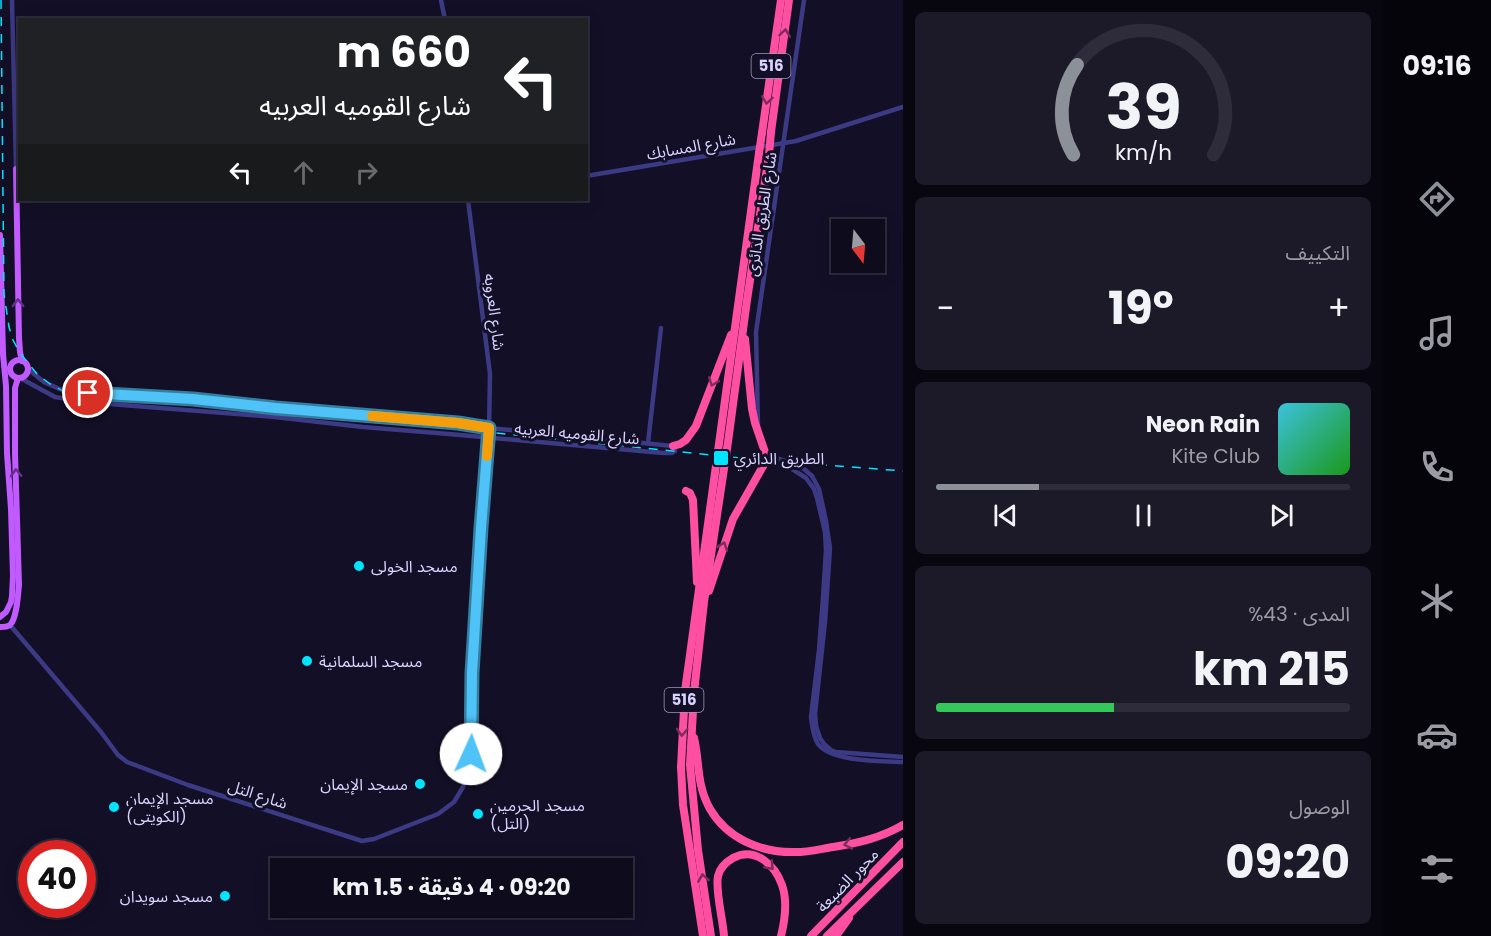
<!DOCTYPE html>
<html lang="ar">
<meta charset="utf-8">
<style>
body{margin:0;font-family:Poppins,"Noto Sans Arabic",sans-serif;background:#1c1929;color:#f1f3f6;direction:rtl;height:100vh;display:flex;flex-direction:column;font-size:22px;white-space:nowrap}
*{box-sizing:border-box;margin:0}
p{font-size:20px;color:#9b9ba3}
.icon{flex:none;width:33px;height:33px;fill:none;stroke:currentColor;stroke-width:2;stroke-linecap:round;stroke-linejoin:round}
.map{position:relative;flex:1;overflow:hidden;direction:ltr}
.drawer{display:flex;flex-direction:column;gap:12px;padding:12px;background:#08060f;width:480px}
.drawer>*{flex:none}
.top-card{position:absolute;left:18px;top:18px;width:570px;height:183px;border-radius:0px;box-shadow:0 3px 15px #0003,0 0 0 2px #2e2b3b;direction:rtl;background:#202124;color:#fff;overflow:hidden}
.needle{width:39px;rotate:164deg}
.controls{position:absolute;left:831px;top:219px;display:grid;gap:12px}
.controls a{display:grid;place-items:center;width:54px;height:54px;border-radius:0px;background:#0e0b1c;box-shadow:0 3px 15px #0003,0 0 0 2px #2e2b3b;font-size:30px}
.speed{position:absolute;left:18px;top:840px;display:flex;gap:12px;font-size:30px;font-weight:700;text-align:center}
.speed>*{display:grid;place-content:center;width:78px;height:78px;border-radius:50%;background:#0e0b1c;box-shadow:0 3px 15px #0003,0 0 0 2px #2e2b3b;line-height:1}
.speed .limit{border:9px solid #d22;background:#fff;color:#111}
.pin{position:absolute;display:grid;place-items:center;width:51px;height:51px;color:#fff;margin:-26px;border:3px solid #fff;border-radius:50%;box-shadow:0 2px 6px #0007}
.me{position:absolute;width:66px;margin:-33px;rotate:2deg;stroke-linejoin:round;filter:drop-shadow(0 0 4px #0008)}
.turn{display:flex;align-items:center;gap:21px;height:126px;padding:0 18px;font-size:27px}
.turn .icon{width:78px;height:78px;stroke-width:2.5}
.turn b{display:block;font-size:42px;line-height:51px}
.lanes{display:flex;align-items:center;height:57px;padding:0 18px;background:#0003;justify-content:center;gap:30px;direction:ltr}
.lanes .off{opacity:.35}
.big{font-size:45px;font-weight:700;line-height:1.1}
.drawer .tile{flex:1;display:flex;flex-direction:column;justify-content:center;gap:9px;min-width:0;padding:0 21px;border-radius:9px;background:#1c1929}
.drawer .dial{align-items:center;gap:0}
.dial svg{height:156px;overflow:visible;fill:none;stroke:#2e2b3b;stroke-width:7;stroke-linecap:round;text-anchor:middle}
.dial text{fill:#f1f3f6;stroke:none}
.song{display:flex;align-items:center;gap:18px}
.cover{width:72px;height:72px;border-radius:9px;background:linear-gradient(135deg,hsl(190 70% 55%),hsl(120 70% 35%))}
.played{height:6px;border-radius:3px;background:linear-gradient(90deg,#8c9099 25%,#2e2b3b 25%)}
.keys{display:flex;justify-content:space-around;direction:ltr}
.heat{display:flex;justify-content:space-between;align-items:center;font-size:33px;direction:ltr}
.charge{height:9px;border-radius:4px;background:linear-gradient(90deg,#34c759 43%,#2e2b3b 0)}
.trip{position:absolute;left:270px;top:858px;width:363px;height:60px;border-radius:0px;background:#0e0b1c;box-shadow:0 3px 15px #0003,0 0 0 2px #2e2b3b;font-weight:700;line-height:60px;text-align:center;direction:rtl}
main{display:flex;flex:1;min-height:0}
.dock{display:flex;flex-direction:column;width:108px;justify-content:space-around;align-items:center;background:#06040b;color:#9b9ba3}
.dock .icon{width:42px;height:42px}
.dock .active{color:#8c9099}
.dock b{font-size:27px;color:#f1f3f6}
.map>svg:first-child{display:block}
.lines{fill:none;stroke-linecap:round;stroke-linejoin:round}
.minor{stroke:#3d3a85;stroke-width:4.5}
.major{stroke:#c25bff;stroke-width:6}
.highway{stroke:#ff4fa3;stroke-width:8}
.rail{stroke:#00e5ff;stroke-width:1.5;stroke-dasharray:9 8;stroke-linecap:butt}
.highway-bridge{stroke:#ff4fa3;stroke-width:8}
.oneway{stroke:#7d2c5e}
.oneway2{stroke:#623188}
.route-casing{stroke:#337fa1;stroke-width:15}
.route{stroke:#4fc3f7;stroke-width:10}
.slow{stroke:#f59e0b;stroke-width:10}
.poi-dot{fill:#00e5ff;stroke:#130f26;stroke-width:2}
.labels{text-anchor:middle;stroke-width:6;stroke-linejoin:round;paint-order:stroke}
.shield{fill:#130f26;stroke:#9e99be;stroke-width:1.5}
.shield-label{font-size:15px;font-weight:bold;fill:#d9d4ff}
.street-label{font-size:16px;fill:#d9d4ff;stroke:#130f26}
.poi-label{font-size:16px;fill:#d9d4ff;stroke:#130f26;text-anchor:start}
</style>
<main>
<nav class="dock">
<b>09:16</b>
<svg class="icon active" aria-label="directions" viewBox="0 0 24 24"><path d="M12 3l9 9-9 9-9-9zM9 14v-3h6M13 9l2 2-2 2"/></svg>
<svg class="icon" aria-label="music" viewBox="0 0 24 24"><path d="M9 18V5l10-2v13"/><circle cx="6" cy="18" r="3"/><circle cx="16" cy="16" r="3"/></svg>
<svg class="icon" aria-label="phone" viewBox="0 0 24 24"><path d="M5 4h4l2 5-3 2q2 4 5 5l2-3 5 2v4C11 20 4 13 5 4z"/></svg>
<svg class="icon" aria-label="climate" viewBox="0 0 24 24"><path d="M12 3v18M4 7l16 10M4 17L20 7"/></svg>
<svg class="icon" aria-label="car" viewBox="0 0 24 24"><path d="M5 17H2v-5l4-1 3-4h7l3 4 3 1v5h-3M9 17h6M6 11h13"/><circle cx="7" cy="17" r="2"/><circle cx="17" cy="17" r="2"/></svg>
<svg class="icon" aria-label="filters" viewBox="0 0 24 24"><path d="M4 7h16M4 17h16"/><circle cx="9" cy="7" r="2"/><circle cx="15" cy="17" r="2"/></svg>
</nav>
<section class="drawer">
<div class="tile dial"><svg viewBox="0 0 100 80">
<path d="M14 69A42 42 0 1 1 86 69"/>
<path d="M14 69A42 42 0 0 1 16 23" stroke="#8c9099"/>
<text x="50" y="56" font-size="32" font-weight="700">39</text>
<text x="50" y="72" font-size="11">km/h</text>
</svg></div>
<div class="tile"><p>التكييف</p>
<div class="heat"><a>−</a><b class="big">19°</b><a>+</a></div>
</div>
<div class="tile">
<div class="song"><i class="cover"></i><div><b>Neon Rain</b><p>Kite Club</p></div></div>
<div class="played"></div>
<div class="keys"><svg class="icon" aria-label="previous" viewBox="0 0 24 24"><path d="M18 5L8 12l10 7zM5 5v14"/></svg><svg class="icon" aria-label="pause" viewBox="0 0 24 24"><path d="M8 5v14M16 5v14"/></svg><svg class="icon" aria-label="next" viewBox="0 0 24 24"><path d="M6 5l10 7-10 7zM19 5v14"/></svg></div>
</div>
<div class="tile"><p>المدى · 43%</p><b class="big">215 km</b><div class="charge"></div></div>
<div class="tile"><p>الوصول</p><b class="big">09:20</b></div>
</section>
<div class="map">
<svg width="903" height="936" viewBox="0 0 903 936">
<rect width="100%" height="100%" fill="#130f26"/>
<g class="lines">
<g class="minor">
<polyline points="12,0 16,169"/>
<polyline points="441,0 445,20"/>
<polyline points="586,176 796,141 903,107"/>
<polyline points="20,378 55,397 84,402 275,417 363,427 449,434 663,453 672,453 675,451 673,446 489,428 458,423 276,408 193,399 124,396 64,391 44,382 28,369"/>
<polyline points="758,426 756,332 804,0"/>
<polyline points="648,443 661,328"/>
<polyline points="766,455 792,463 804,469 812,476 819,489 826,521 830,548 825,622 815,714 816,726 820,738 824,744 831,750 836,752 903,757"/>
<path d="M 766,461 L 789,467 L 806,478 L 814,489 L 817,498 L 825,532 L 826,550 L 823,598 L 819,650 L 811,717 C 812,726 813,736 818,744 C 831,762 882,761 903,762"/>
<polyline points="480,501 486,431 489,428"/>
<polyline points="10,625 101,732 118,755 127,762 188,785 362,841 374,839 438,814 454,802 463,787 468,770 472,738 471,704 477,580 489,430 490,374 468,200"/>
</g>
<g class="major">
<polyline points="16,169 19,338 20,352 22,361"/>
<polyline points="0,235 3,354 6,386 7,453 11,509 13,576 12,596 11,602 6,612 0,617"/>
<circle cx="19" cy="369" r="9"/>
<path d="M 0,627 C 4,627 7,627 10,625 C 17,618 18,594 19,585 L 15,453 L 15,388 L 18,378"/>
</g>
<g class="highway">
<polyline points="771,132 789,0"/>
<polyline points="762,133 781,0"/>
<polyline points="673,446 680,444 686,440 696,426 731,335"/>
<polyline points="686,491 690,493 693,500 697,582"/>
<polyline points="709,591 733,519 766,461 766,455 755,423 752,409 745,339"/>
<path d="M 694,738 C 700,763 696,784 710,809 C 727,838 759,852 792,852 C 805,853 820,849 833,847 C 858,843 881,838 903,825"/>
<polyline points="703,936 683,805 681,767 685,691 759,153"/>
<polyline points="711,936 698,850 690,765 694,692 704,602 728,442 747,300 769,155"/>
<path d="M 724,936 C 723,920 715,890 718,876 C 720,868 726,862 733,858 C 755,846 775,865 782,885 C 788,902 785,920 781,936"/>
<polyline points="811,936 903,842"/>
<polyline points="827,936 903,862"/>
<polyline points="836,936 849,918"/>
</g>
<polyline class="rail" points="1,0 4,294 9,327 13,340 20,353 37,374 50,384 67,393 75,395 99,399 242,408 438,427 760,460 903,471"/>
<g class="highway-bridge">
<polyline points="759,153 762,133"/>
<polyline points="769,155 771,132"/>
</g>
</g>
<defs><path id="oneway-chevron" d="M-2-3.5L2.5 0L-2 3.5" fill="none" stroke-width="1.6" stroke-linecap="round" stroke-linejoin="round" transform="scale(1.5)"/></defs>
<g class="oneway">
<use href="#oneway-chevron" transform="translate(785 33) rotate(-82)"/>
<use href="#oneway-chevron" transform="translate(767 100) rotate(98)"/>
<use href="#oneway-chevron" transform="translate(713 382) rotate(111)"/>
<use href="#oneway-chevron" transform="translate(723 546) rotate(-71)"/>
<use href="#oneway-chevron" transform="translate(682 732) rotate(93)"/>
<use href="#oneway-chevron" transform="translate(848 844) rotate(169)"/>
<use href="#oneway-chevron" transform="translate(770 866) rotate(47)"/>
<use href="#oneway-chevron" transform="translate(703 878) rotate(-99)"/>
</g>
<g class="oneway2">
<use href="#oneway-chevron" transform="translate(18 303) rotate(-91)"/>
<use href="#oneway-chevron" transform="translate(16 473) rotate(-92)"/>
</g>
<g class="lines">
<g class="route-casing">
<polyline id="route" points="88,393 193,399 276,408 458,423 489,428 481,528 472,673 471,754"/>
</g>
<use href="#route" class="route"/>
<polyline class="slow" points="372,416 458,423 489,428 487,456"/>
</g>
<g class="poi-dot">
<rect x="713" y="450" width="16" height="16" rx="3"/>
<circle cx="359" cy="566" r="6"/>
<circle cx="307" cy="661" r="6"/>
<circle cx="420" cy="784" r="6"/>
<circle cx="114" cy="807" r="6"/>
<circle cx="478" cy="814" r="6"/>
<circle cx="225" cy="896" r="6"/>
</g>
<g class="labels">
<g class="shield">
<rect x="751.5" y="54" width="39" height="24" rx="4.5"/>
<rect x="664.5" y="688" width="39" height="24" rx="4.5"/>
</g>
<g class="shield-label">
<text x="771" y="71">516</text>
<text x="684" y="705">516</text>
</g>
<g class="street-label">
<text transform="translate(691 146) rotate(-10)" y="6">شارع المسابك</text>
<text transform="translate(761 214) rotate(-81)" y="6">شارع الطريق الدائرى</text>
<text transform="translate(495 312) rotate(83)" y="6">شارع العروبه</text>
<text transform="translate(577 433) rotate(5)" y="6">شارع القوميه العربيه</text>
<text transform="translate(258 794) rotate(18)" y="6">شارع التل</text>
<text transform="translate(847 880) rotate(-46)" y="6">محور الضبعة</text>
</g>
<g class="poi-label">
<text x="734" y="464">الطريق الدائري</text>
<text x="371" y="572">مسجد الخولى</text>
<text x="319" y="667">مسجد السلمانية</text>
<text x="408" y="790" text-anchor="end">مسجد الإيمان</text>
<text x="126" y="804">مسجد الإيمان<tspan x="126" dy="18">(الكويتى)</tspan></text>
<text x="490" y="811">مسجد الحرمين<tspan x="490" dy="18">(التل)</tspan></text>
<text x="213" y="902" text-anchor="end">مسجد سويدان</text>
</g>
</g>
</svg>
<div class="controls">
<a><svg class="needle" viewBox="-14 -14 28 28"><path d="M0-13l5 13h-10z" fill="#e53935"/><path d="M0 13l5-13h-10z" fill="#9b9ba3"/></svg></a>
</div>
<div class="speed"><div class="limit">40</div></div>
<div class="pin" style="left:88px;top:393px;background:#d93025"><svg class="icon" aria-label="arrive" viewBox="0 0 24 24"><path d="M6 21V4h12l-3 4 3 4H6"/></svg></div>
<svg class="me" style="left:471px;top:754px" viewBox="-20 -20 40 40"><circle r="19" fill="#fff"/><path d="M0-13L10 11 0 6-10 11z" fill="#4fc3f7"/></svg>
<div class="trip">09:20 · 4 دقيقة · 1.5 km</div>
<div class="top-card">
<div class="turn"><svg class="icon" aria-label="left" viewBox="0 0 24 24"><path d="M17 20v-9H6M10 6l-5 5 5 5"/></svg><div><b>660 m</b>شارع القوميه العربيه</div></div>
<div class="lanes"><svg class="icon" aria-label="left" viewBox="0 0 24 24"><path d="M17 20v-9H6M10 6l-5 5 5 5"/></svg><svg class="icon off" aria-label="ahead" viewBox="0 0 24 24"><path d="M12 20V5M6 11l6-6 6 6"/></svg><svg class="icon off" aria-label="right" viewBox="0 0 24 24"><path d="M7 20v-9h11M14 6l5 5-5 5"/></svg></div>
</div>
</div>
</main>
